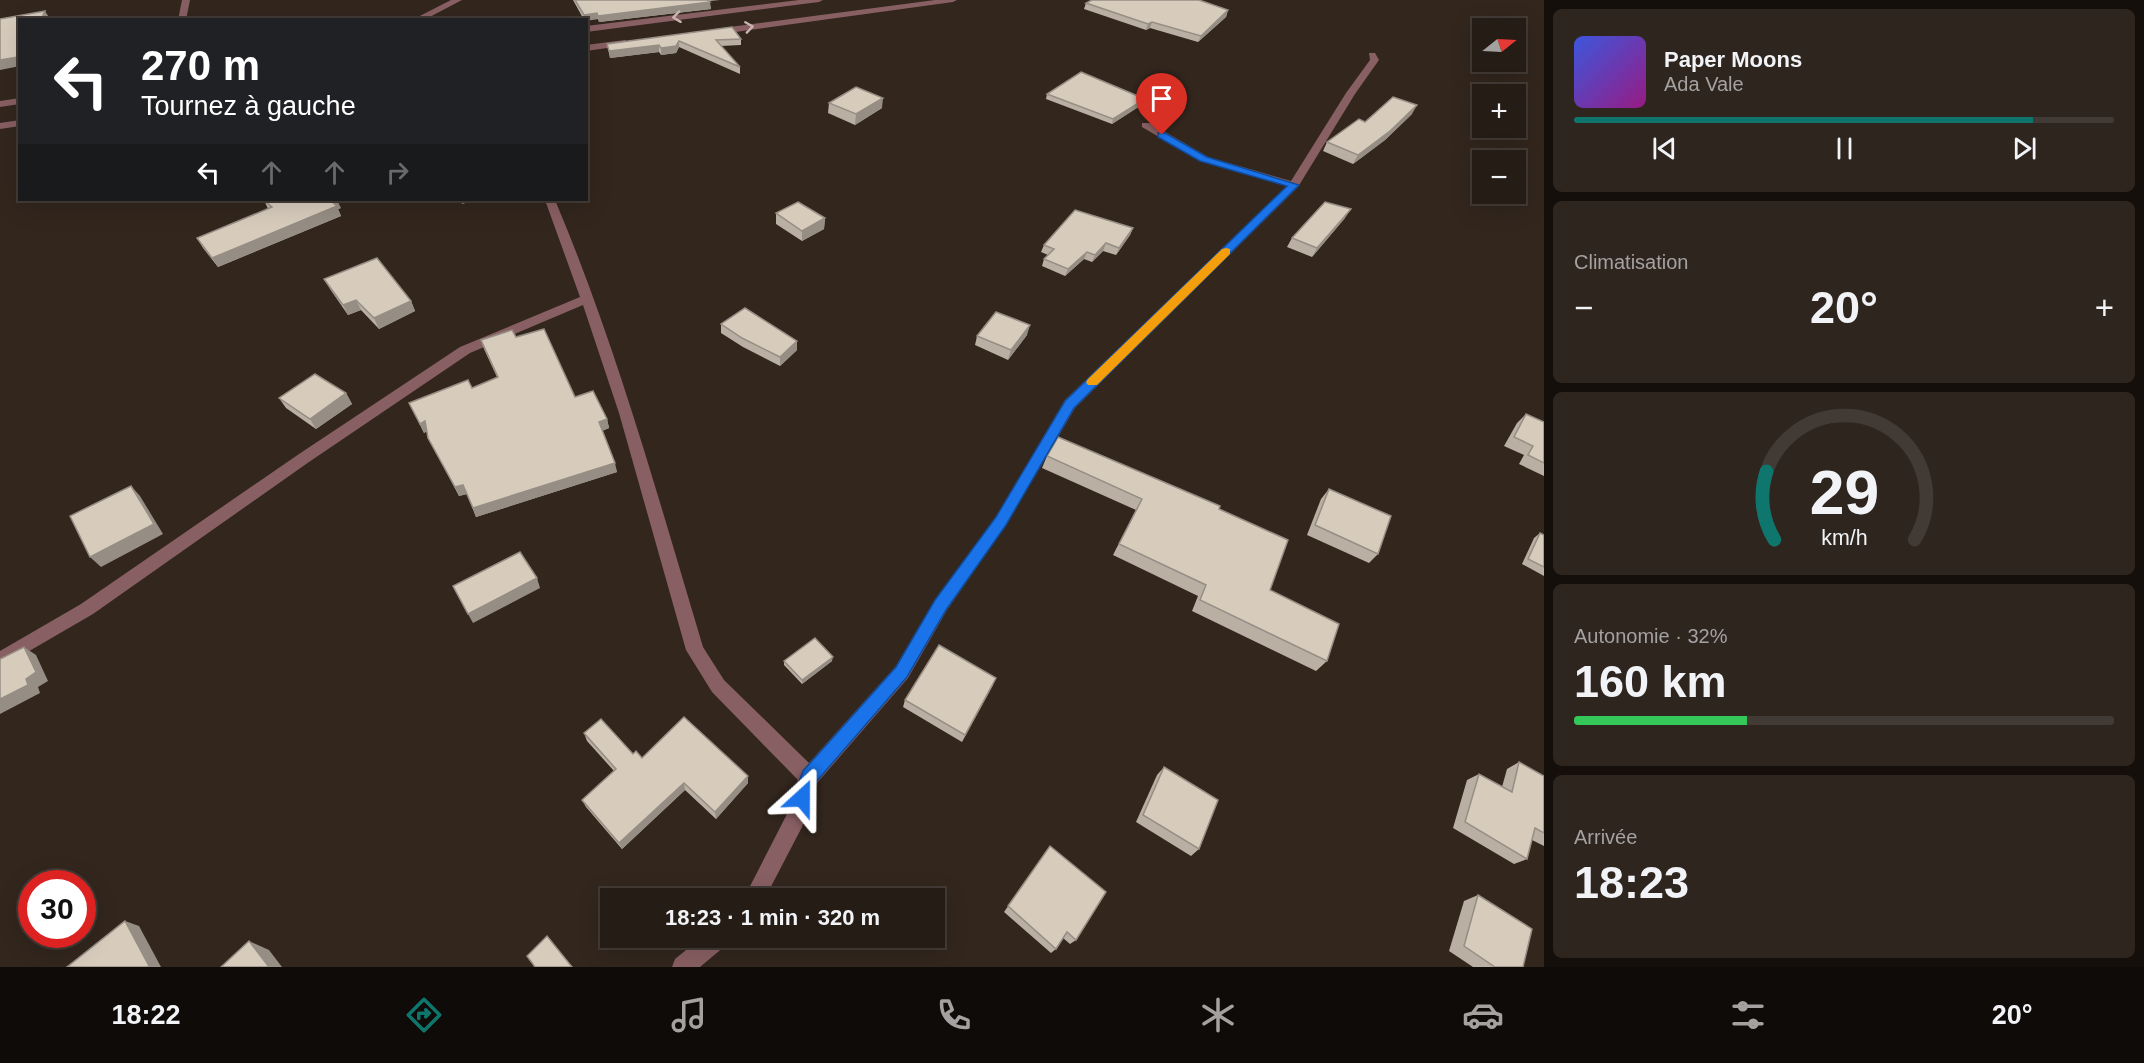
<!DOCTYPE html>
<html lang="fr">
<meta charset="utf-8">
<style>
body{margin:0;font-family:Arial,sans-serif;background:#2e251f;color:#f1f3f6;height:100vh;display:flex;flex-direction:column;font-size:22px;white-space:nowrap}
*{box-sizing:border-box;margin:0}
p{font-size:20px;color:#a4a1a1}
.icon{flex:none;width:33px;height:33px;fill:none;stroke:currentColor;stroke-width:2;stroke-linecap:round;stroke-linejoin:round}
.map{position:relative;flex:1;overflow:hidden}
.details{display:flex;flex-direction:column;gap:9px;padding:9px;background:#150f0c;width:600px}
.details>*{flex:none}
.hud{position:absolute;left:18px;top:18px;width:570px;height:183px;border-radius:0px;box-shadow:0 6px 24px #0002,0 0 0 2px #423a35;background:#202124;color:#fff;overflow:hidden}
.needle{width:39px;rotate:72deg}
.buttons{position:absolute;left:1472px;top:18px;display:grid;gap:12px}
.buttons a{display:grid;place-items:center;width:54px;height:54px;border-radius:0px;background:#261c16;box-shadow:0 6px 24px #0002,0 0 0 2px #423a35;font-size:30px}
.speed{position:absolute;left:18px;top:870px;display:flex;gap:12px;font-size:30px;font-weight:700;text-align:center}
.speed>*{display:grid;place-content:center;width:78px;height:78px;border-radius:50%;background:#261c16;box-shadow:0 6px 24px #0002,0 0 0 2px #423a35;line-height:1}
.speed .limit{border:9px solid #d22;background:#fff;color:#111}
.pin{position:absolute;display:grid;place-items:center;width:51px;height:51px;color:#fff;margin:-62px -26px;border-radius:50% 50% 50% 0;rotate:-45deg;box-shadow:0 0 6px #0007}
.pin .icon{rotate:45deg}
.me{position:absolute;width:66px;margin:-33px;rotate:24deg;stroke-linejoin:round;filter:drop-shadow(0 0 4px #0008)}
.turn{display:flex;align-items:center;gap:21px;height:126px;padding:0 24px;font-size:27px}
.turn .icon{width:78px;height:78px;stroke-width:2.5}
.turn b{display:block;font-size:42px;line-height:51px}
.lanes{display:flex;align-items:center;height:57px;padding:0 24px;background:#0003;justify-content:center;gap:30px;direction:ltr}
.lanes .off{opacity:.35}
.big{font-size:45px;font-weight:600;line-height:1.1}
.details .widget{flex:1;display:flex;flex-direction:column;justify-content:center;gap:9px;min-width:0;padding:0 21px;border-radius:9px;background:#2e251f}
.details .dial{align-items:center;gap:0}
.dial svg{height:156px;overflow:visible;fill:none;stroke:#423a35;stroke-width:7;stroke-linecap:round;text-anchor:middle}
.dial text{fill:#f1f3f6;stroke:none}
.song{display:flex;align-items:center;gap:18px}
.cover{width:72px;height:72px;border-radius:9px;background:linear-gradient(135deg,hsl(230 70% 55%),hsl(310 70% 35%))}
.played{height:6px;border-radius:3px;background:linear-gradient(90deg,#0f766e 85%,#423a35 85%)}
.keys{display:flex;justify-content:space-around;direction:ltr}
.heat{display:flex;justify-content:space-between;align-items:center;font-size:33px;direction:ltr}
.charge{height:9px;border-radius:4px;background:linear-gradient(90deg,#34c759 32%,#423a35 0)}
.trip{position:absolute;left:600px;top:888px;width:345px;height:60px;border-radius:0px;background:#261c16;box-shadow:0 6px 24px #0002,0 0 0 2px #423a35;font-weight:600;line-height:60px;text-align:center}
.tabs{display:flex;height:96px;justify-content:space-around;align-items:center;background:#0f0b09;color:#a4a1a1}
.tabs .icon{width:42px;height:42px}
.tabs .current{color:#0f766e}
.tabs b{font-size:27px;color:#f1f3f6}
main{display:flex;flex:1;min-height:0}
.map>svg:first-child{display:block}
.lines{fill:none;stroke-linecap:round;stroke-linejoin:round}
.street{fill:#885f62;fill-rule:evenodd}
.wall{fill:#b9afa2}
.shaded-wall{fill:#968e84}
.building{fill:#d7cbbc;stroke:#968e84;stroke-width:1.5}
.oneway{stroke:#c8b4b1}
.route{fill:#1a73e8;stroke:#114b97;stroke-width:1.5}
.slow{fill:#f59e0b}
</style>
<main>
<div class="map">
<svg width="1544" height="967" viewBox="0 0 1544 967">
<rect width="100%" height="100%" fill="#32261d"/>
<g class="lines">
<g class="street">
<polygon points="182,0 190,0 186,20 178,20"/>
<polygon points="451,0 462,0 424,20 412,20"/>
<polygon points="799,0 823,0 819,2 586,32 586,26"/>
<polygon points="935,0 957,0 953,2 714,35 710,32 714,29"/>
<polygon points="625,40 629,43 628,45 586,51 586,45"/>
<path d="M 1369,53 L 1375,53 L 1379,60 L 1355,94 L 1298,187 L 1075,408 L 1006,525 L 947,610 L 908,678 L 817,783 L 802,827 L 765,898 L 744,898 L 786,816 L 798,780 L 712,692 L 686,650 L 619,413 L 583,305 L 470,353 L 309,462 L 93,614 L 0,668 L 0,651 L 81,604 L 299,454 L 460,347 L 580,297 L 545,200 L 555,200 C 616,344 658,497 703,647 L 724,680 L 809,763 L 896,666 L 935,600 L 996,517 L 1065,400 L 1287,186 L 1200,161 L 1142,127 L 1142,123 L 1150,123 L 1208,157 L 1291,181 L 1346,93 L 1370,60 Z"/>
<polygon points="20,98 20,104 0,107 0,101"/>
<polygon points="20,120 20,126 0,129 0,123"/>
<polygon points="701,938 728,938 725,946 700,967 672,967 675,959"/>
</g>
</g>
<g class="wall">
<polygon points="573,0 720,0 709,1 711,9 599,22 598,19 584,20"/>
<polygon points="1086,3 1228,10 1226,17 1198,42 1150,28 1146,30 1084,9"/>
<polygon points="741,39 741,45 721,46 740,67 740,74 679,47 676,53 661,55 659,52 610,58 607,44"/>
<polygon points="1047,94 1143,104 1112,124 1046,99"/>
<polygon points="829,103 882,108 855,125 828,113"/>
<polygon points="1412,114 1385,140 1353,164 1323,151 1327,142 1365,122"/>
<polygon points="264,200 341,208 338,209 341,216 218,267 203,248 197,238 268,209"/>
<polygon points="776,213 825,218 824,229 802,241 776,224"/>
<polygon points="1345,218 1312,257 1287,247 1292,238"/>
<polygon points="1133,228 1130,235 1116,255 1103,251 1092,262 1084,259 1065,276 1042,266 1044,259 1048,255 1041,252 1044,245"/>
<polygon points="324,279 411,301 415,311 379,329 361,310 348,315 330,289"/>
<polygon points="721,324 797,341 797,350 780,366 743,347 721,333"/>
<polygon points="1027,335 1008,360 975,345 977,336"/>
<polygon points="516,337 575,397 607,419 609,428 602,431 617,472 476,517 467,494 459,496 433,447 428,438 427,431 424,433 409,403 472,388 497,377 484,349 481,340"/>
<polygon points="346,393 352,404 316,429 286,408 279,398"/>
<polygon points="1526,414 1544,422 1544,476 1519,464 1524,455 1504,446 1517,423"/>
<polygon points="1047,456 1219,509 1270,590 1327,661 1316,671 1192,611 1198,596 1113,555 1136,510 1042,468"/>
<polygon points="1329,489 1378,554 1369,563 1307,535 1321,499"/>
<polygon points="1540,533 1544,535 1544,576 1522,564 1534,538"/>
<polygon points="784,661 832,661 802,684 784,665"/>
<polygon points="993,685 962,742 903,707 905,700"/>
<polygon points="584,733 642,758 748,776 748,783 716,819 685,790 622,849 586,807 582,800 614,771 587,741"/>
<polygon points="1519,762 1544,776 1544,846 1532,840 1527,859 1514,864 1453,828 1467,780 1479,774 1502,787 1507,769"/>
<polygon points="1164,767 1199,849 1191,856 1136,822 1157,775"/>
<polygon points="1050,846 1076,940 1070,944 1063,938 1056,949 1051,953 1004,912"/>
<polygon points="1478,895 1523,967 1473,967 1449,951 1464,901"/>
</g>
<g class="shaded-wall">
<polygon points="710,2 711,9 599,22 598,16"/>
<polygon points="1228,10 1226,17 1198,42 1201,36"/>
<polygon points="45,11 50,19 41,20"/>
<polygon points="597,13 598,19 586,21 586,20 585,20 584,15"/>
<polygon points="1152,22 1150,28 1146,30 1148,24"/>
<polygon points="679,41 679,47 676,53 661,55 661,48"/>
<polygon points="659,45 659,52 610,58 609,51"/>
<polygon points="18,52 20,52 20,66 0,70 0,60"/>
<polygon points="883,98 882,108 855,125 856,114"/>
<polygon points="1145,99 1143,104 1112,124 1113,119"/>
<polygon points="1417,105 1412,114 1385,140 1353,164 1358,155"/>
<polygon points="335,200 337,200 341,208 338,209 341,216 218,267 212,258"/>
<polygon points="461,200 476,200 462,204"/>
<polygon points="1351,209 1345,218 1312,257 1317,248"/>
<polygon points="825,218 824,229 802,241 802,231"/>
<polygon points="1133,228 1130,235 1116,255 1119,248"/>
<polygon points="1106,243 1103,251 1092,262 1095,255"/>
<polygon points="1087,252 1084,259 1065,276 1068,269"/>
<polygon points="356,300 361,310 348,315 343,305"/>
<polygon points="411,301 415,311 379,329 374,318"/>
<polygon points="1030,325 1027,335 1008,360 1011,350"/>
<polygon points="797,341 797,350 780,366 780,357"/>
<polygon points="346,393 352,404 316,429 310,419"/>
<polygon points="607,419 609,428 601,431 599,422"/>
<polygon points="425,421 429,430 424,433 420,424"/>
<polygon points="615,463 617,472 476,517 473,508"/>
<polygon points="463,485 467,494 459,496 455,487"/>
<polygon points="131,486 140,496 163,534 101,567 90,557"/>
<polygon points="537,578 540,588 473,623 468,614"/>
<polygon points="24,647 36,655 48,681 38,687 40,693 0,714 0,699 26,679"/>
<polygon points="833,657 832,661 802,684 802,680"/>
<polygon points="996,678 993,685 962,742 965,735"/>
<polygon points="748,776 748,783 716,819 715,812"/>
<polygon points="684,783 685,790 622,849 619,843"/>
<polygon points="125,921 139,926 161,967 148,967"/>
<polygon points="249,941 269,950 282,967 269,967"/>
</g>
<g class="building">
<polygon points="575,0 708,0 710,2 598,16 597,13 584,15"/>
<polygon points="1092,0 1199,0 1228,10 1201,36 1152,22 1148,24 1086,3"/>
<polygon points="45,11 41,20 20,20 20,52 18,52 18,57 0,60 0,19"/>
<polygon points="732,27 741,39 716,40 740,67 679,41 676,46 661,48 659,45 609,51 607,44"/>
<polygon points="1081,72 1145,99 1113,119 1047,94"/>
<polygon points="856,87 883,98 856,114 829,103"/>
<polygon points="1393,97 1417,105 1390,131 1358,155 1327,142 1359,119 1365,122"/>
<polygon points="264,200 335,200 331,201 337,206 212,258 197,238 272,207"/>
<polygon points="798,202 825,218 802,231 776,213"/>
<polygon points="1325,202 1351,209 1317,248 1292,238"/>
<polygon points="1075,210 1133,228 1119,248 1106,243 1095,255 1087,252 1068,269 1044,259 1054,249 1044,245"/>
<polygon points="377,258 411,301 374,318 356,300 343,305 324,279"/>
<polygon points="745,308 797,341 780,357 742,338 721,324"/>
<polygon points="996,312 1030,325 1011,350 977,336"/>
<polygon points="544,329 575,397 593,391 607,419 599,422 615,463 473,508 463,485 455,487 428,438 425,421 420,424 409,403 468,380 472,388 498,377 481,340 512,330 516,337"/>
<polygon points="315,374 346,393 310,419 279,398"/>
<polygon points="1526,414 1544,422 1544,463 1528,455 1533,446 1514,437"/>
<polygon points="1058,437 1220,506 1219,509 1288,540 1270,590 1339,624 1327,661 1200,600 1206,585 1119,544 1142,499 1047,456"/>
<polygon points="131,486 154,524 90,557 70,516"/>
<polygon points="1329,489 1391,516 1378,554 1315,525"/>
<polygon points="1540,533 1544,535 1544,567 1528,559"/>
<polygon points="520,552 537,578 468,614 453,586"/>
<polygon points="815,638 833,657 802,680 784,661"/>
<polygon points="939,645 996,678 965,735 905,700"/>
<polygon points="24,647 36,672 26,679 28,685 0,699 0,659"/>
<polygon points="684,717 748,776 715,812 684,783 619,843 582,800 616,769 584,733 601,719 633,754 636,751 642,758"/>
<polygon points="1519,762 1544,776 1544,833 1535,828 1527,859 1465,822 1479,774 1512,792"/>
<polygon points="1164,767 1218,800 1199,849 1143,815"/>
<polygon points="1050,846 1106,892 1076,940 1067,932 1056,949 1008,906"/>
<polygon points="1478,895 1532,929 1523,967 1495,967 1464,946"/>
<polygon points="125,921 149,966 148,967 67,967"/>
<polygon points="547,936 572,967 535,967 527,956"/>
<polygon points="249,941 269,967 221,967"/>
</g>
<defs><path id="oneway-chevron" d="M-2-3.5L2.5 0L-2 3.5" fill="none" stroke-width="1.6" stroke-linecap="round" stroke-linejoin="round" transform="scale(1.5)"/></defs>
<g class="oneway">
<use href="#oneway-chevron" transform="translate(677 17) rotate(173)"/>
<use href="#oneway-chevron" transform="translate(749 27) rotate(-8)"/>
</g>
<polygon class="route" points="1158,133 1165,133 1207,157 1299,185 1074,408 1006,525 946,610 907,677 816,782 808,805 802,807 795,805 793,798 803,771 896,667 935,600 996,517 1065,401 1287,186 1200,161 1158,137"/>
<polygon class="slow" points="1226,248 1230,249 1230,254 1097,385 1088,385 1086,382 1088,379 1222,249"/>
</svg>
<div class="buttons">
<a><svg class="needle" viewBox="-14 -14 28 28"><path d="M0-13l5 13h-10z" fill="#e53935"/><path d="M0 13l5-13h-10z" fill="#a4a1a1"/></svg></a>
<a>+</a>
<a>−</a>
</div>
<div class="speed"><div class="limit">30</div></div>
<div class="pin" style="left:1162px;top:135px;background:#d93025"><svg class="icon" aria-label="arrive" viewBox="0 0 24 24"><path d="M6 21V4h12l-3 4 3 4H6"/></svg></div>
<svg class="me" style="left:802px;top:798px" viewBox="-20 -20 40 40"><path d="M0-17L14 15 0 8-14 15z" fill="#1a73e8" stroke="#fff" stroke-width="4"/></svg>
<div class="trip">18:23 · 1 min · 320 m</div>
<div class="hud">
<div class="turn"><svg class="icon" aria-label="left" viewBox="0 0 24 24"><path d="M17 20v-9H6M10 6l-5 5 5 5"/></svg><div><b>270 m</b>Tournez à gauche</div></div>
<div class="lanes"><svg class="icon" aria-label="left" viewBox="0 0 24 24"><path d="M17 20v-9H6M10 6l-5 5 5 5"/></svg><svg class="icon off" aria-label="ahead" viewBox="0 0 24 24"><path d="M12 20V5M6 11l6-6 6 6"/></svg><svg class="icon off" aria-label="ahead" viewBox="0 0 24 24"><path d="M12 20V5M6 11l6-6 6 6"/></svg><svg class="icon off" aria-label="right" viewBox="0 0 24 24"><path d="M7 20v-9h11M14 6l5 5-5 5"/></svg></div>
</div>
</div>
<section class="details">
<div class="widget">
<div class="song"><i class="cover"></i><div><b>Paper Moons</b><p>Ada Vale</p></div></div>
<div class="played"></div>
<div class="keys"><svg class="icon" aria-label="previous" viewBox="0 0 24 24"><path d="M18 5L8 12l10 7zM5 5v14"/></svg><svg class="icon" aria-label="pause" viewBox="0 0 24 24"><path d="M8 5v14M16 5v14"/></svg><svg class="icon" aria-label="next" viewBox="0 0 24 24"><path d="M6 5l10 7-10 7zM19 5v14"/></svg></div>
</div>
<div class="widget"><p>Climatisation</p>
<div class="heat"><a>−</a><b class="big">20°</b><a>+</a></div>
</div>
<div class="widget dial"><svg viewBox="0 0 100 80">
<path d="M14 69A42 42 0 1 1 86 69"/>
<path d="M14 69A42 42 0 0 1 10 34" stroke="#0f766e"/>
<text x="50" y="56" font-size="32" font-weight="700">29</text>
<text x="50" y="72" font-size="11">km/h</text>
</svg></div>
<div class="widget"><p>Autonomie · 32%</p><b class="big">160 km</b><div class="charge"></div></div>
<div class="widget"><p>Arrivée</p><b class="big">18:23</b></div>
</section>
</main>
<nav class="tabs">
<b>18:22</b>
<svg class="icon current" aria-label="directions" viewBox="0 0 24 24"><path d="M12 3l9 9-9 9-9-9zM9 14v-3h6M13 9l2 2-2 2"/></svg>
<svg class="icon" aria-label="music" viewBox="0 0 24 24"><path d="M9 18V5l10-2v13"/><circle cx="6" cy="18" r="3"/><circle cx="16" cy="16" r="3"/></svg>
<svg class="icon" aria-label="phone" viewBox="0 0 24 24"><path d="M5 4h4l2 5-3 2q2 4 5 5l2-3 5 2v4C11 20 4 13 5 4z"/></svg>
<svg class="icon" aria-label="climate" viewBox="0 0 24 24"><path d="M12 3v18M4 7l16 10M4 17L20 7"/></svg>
<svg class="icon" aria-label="car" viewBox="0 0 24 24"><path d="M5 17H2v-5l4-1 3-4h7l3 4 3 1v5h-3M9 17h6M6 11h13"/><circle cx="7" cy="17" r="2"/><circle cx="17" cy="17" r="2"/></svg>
<svg class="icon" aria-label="filters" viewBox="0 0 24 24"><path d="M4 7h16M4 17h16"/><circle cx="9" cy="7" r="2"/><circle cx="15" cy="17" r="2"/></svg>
<b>20°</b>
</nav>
